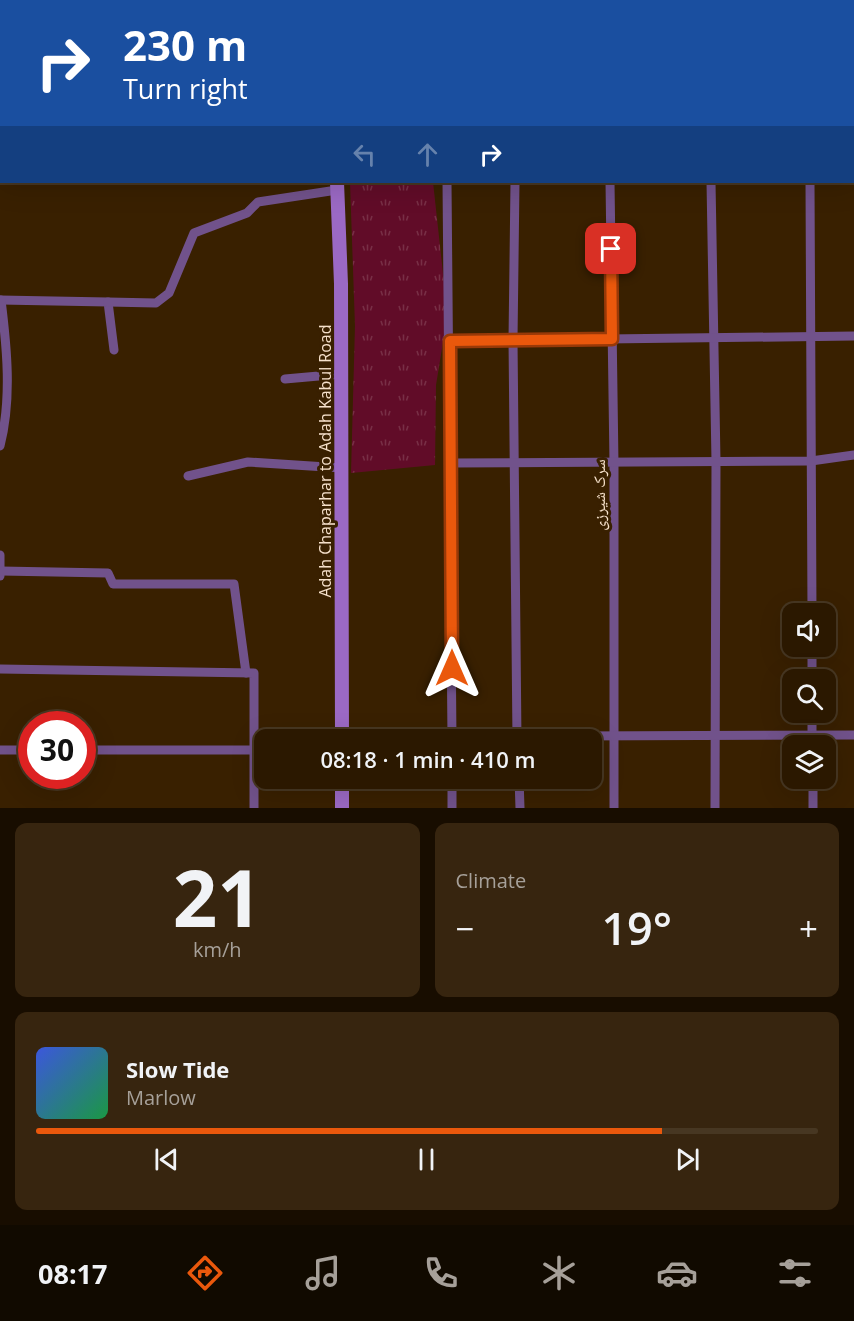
<!DOCTYPE html>
<meta charset="utf-8">
<style>
body{margin:0;font-family:"Open Sans","Noto Naskh Arabic",sans-serif;background:#37250f;color:#f1f3f6;height:100vh;display:flex;flex-direction:column;font-size:22px;white-space:nowrap}
*{box-sizing:border-box;margin:0}
p{font-size:20px;color:#a6a099}
.icon{flex:none;width:33px;height:33px;fill:none;stroke:currentColor;stroke-width:2;stroke-linecap:round;stroke-linejoin:round}
.map{position:relative;height:808px;overflow:hidden}
.drawer{display:flex;flex-direction:column;gap:15px;padding:15px;background:#180d00;flex:1}
.drawer>*{flex:none}
.top-card{position:absolute;left:0px;top:0px;width:855px;height:183px;box-shadow:0 6px 24px #0002,0 0 0 2px #473722;background:#1a4fa0;color:#fff;overflow:hidden}
.buttons{position:absolute;left:782px;top:603px;display:grid;gap:12px}
.buttons a{display:grid;place-items:center;width:54px;height:54px;border-radius:12px;background:#2b1800;box-shadow:0 6px 24px #0002,0 0 0 2px #473722;font-size:30px}
.speed{position:absolute;left:18px;top:711px;display:flex;gap:12px;font-size:30px;font-weight:700;text-align:center}
.speed>*{display:grid;place-content:center;width:78px;height:78px;border-radius:50%;background:#2b1800;box-shadow:0 6px 24px #0002,0 0 0 2px #473722;line-height:1}
.speed .limit{border:9px solid #d22;background:#fff;color:#111}
.pin{position:absolute;display:grid;place-items:center;width:51px;height:51px;color:#fff;margin:-26px;border-radius:12px;box-shadow:0 3px 9px #0006}
.me{position:absolute;width:66px;margin:-33px;rotate:0deg;stroke-linejoin:round;filter:drop-shadow(0 0 4px #0008)}
.turn{display:flex;align-items:center;gap:21px;height:126px;padding:0 24px;font-size:27px}
.turn .icon{width:78px;height:78px;stroke-width:2.5}
.turn b{display:block;font-size:42px;line-height:51px}
.lanes{display:flex;align-items:center;height:57px;padding:0 24px;background:#0003;justify-content:center;gap:30px;direction:ltr}
.lanes .off{opacity:.35}
.big{font-size:45px;font-weight:600;line-height:1.1}
.drawer .widget{flex:1;display:flex;flex-direction:column;justify-content:center;gap:9px;min-width:0;padding:0 21px;border-radius:12px;background:#37250f}
.drawer .dial{align-items:center;gap:0}
.dial b{font-size:78px;line-height:1}
.song{display:flex;align-items:center;gap:18px}
.cover{width:72px;height:72px;border-radius:9px;background:linear-gradient(135deg,hsl(230 70% 55%),hsl(140 70% 35%))}
.played{height:6px;border-radius:3px;background:linear-gradient(90deg,#ea580c 80%,#473722 80%)}
.keys{display:flex;justify-content:space-around;direction:ltr}
.heat{display:flex;justify-content:space-between;align-items:center;font-size:33px;direction:ltr}
.drawer .tiles{flex:1;display:grid;gap:15px;grid-template-columns:1fr 1fr}
.widget:last-child{grid-column:span 2}
.trip{position:absolute;left:254px;top:729px;width:348px;height:60px;border-radius:12px;background:#2b1800;box-shadow:0 6px 24px #0002,0 0 0 2px #473722;font-weight:600;line-height:60px;text-align:center}
.menu{display:flex;height:96px;justify-content:space-around;align-items:center;background:#110a00;color:#a6a099}
.menu .icon{width:42px;height:42px}
.menu .selected{color:#ea580c}
.menu b{font-size:27px;color:#f1f3f6}
.map>svg:first-child{display:block}
.grass{fill:url(#grass-tufts)}
.lines{fill:none;stroke-linecap:round;stroke-linejoin:round}
.minor{stroke:#71528b;stroke-width:9}
.secondary{stroke:#9b69c4;stroke-width:14}
.route-casing{stroke:#983908;stroke-width:15}
.route{stroke:#ea580c;stroke-width:10}
.labels{text-anchor:middle;stroke-width:6;stroke-linejoin:round;paint-order:stroke}
.street-label{font-size:16px;fill:#f6e1cb;stroke:#392000}
</style>
<div class="map">
<svg width="854" height="808" viewBox="0 0 854 808">
<defs>
<pattern id="grass-tufts" width="24" height="20" patternUnits="userSpaceOnUse" patternTransform="scale(1.5)"><rect width="24" height="20" fill="#610c28"/><path d="M3 7l-1-3M5 7V3M7 7l1-3M15 17l-1-3M17 17v-4M19 17l1-3" fill="none" stroke="#782f46"/></pattern>
</defs>
<rect width="100%" height="100%" fill="#392000"/>
<polygon class="grass" points="350,182 433,182 446,301 444,336 436,385 435,465 351,473 355,326"/>
<g class="lines">
<g class="minor">
<polyline points="19,0 19,2"/>
<polyline points="515,0 515,2"/>
<polyline points="446,2 446,0"/>
<polyline points="609,2 609,0"/>
<polyline points="709,2 709,0"/>
<polyline points="808,2 808,0"/>
<polyline points="0,74 2,74"/>
<polyline points="0,84 2,84"/>
<polyline points="0,161 2,161"/>
<polyline points="447,182 452,740"/>
<polyline points="515,182 513,340 517,740"/>
<polyline points="610,182 614,464 614,808"/>
<polyline points="711,182 716,461 715,808"/>
<polyline points="810,182 812,614"/>
<polyline points="0,300 108,302 114,350"/>
<polyline points="108,302 156,303 169,293 194,233 247,213 258,202 337,190"/>
<polyline points="450,341 854,336"/>
<polyline points="285,379 341,374"/>
<path d="M 0,446 C 12,399 7,348 1,300"/>
<polyline points="451,463 811,461 854,455"/>
<polyline points="188,476 248,462 342,468"/>
<polyline points="0,555 0,576"/>
<polyline points="1,571 108,573 113,584 234,584 246,673"/>
<polyline points="812,646 812,680"/>
<polyline points="0,669 254,673 254,808"/>
<polyline points="812,712 812,746"/>
<polyline points="342,737 854,735"/>
<polyline points="0,750 32,750"/>
<polyline points="82,750 254,750"/>
<polyline points="452,778 452,808"/>
<polyline points="519,778 520,808"/>
<polyline points="813,778 813,808"/>
</g>
<g class="secondary">
<polyline points="337,2 337,0"/>
<polyline points="337,182 341,284 342,740"/>
<polyline points="342,778 342,808"/>
</g>
</g>
<g class="lines">
<g class="route-casing">
<polyline id="route" points="452,668 450,341 612,339 611,249"/>
</g>
<use href="#route" class="route"/>
</g>
<g class="labels">
<g class="street-label">
<text transform="translate(325 461) rotate(-90)" y="6">Adah Chaparhar to Adah Kabul Road</text>
<text transform="translate(599 495) rotate(-90)" y="6">سرک شیرزی</text>
</g>
</g>
</svg>
<div class="buttons">
<a><svg class="icon" aria-label="sound" viewBox="0 0 24 24"><path d="M4 9h4l5-4v14l-5-4H4zM17 9q2 3 0 6"/></svg></a>
<a><svg class="icon" aria-label="search" viewBox="0 0 24 24"><circle cx="10" cy="10" r="6"/><path d="M15 15l6 6"/></svg></a>
<a><svg class="icon" aria-label="layers" viewBox="0 0 24 24"><path d="M12 4l9 5-9 5-9-5zM3 14l9 5 9-5"/></svg></a>
</div>
<div class="speed"><div class="limit">30</div></div>
<div class="pin" style="left:611px;top:249px;background:#d93025"><svg class="icon" aria-label="arrive" viewBox="0 0 24 24"><path d="M6 21V4h12l-3 4 3 4H6"/></svg></div>
<svg class="me" style="left:452px;top:668px" viewBox="-20 -20 40 40"><path d="M0-17L14 15 0 8-14 15z" fill="#ea580c" stroke="#fff" stroke-width="4"/></svg>
<div class="trip">08:18 · 1 min · 410 m</div>
<div class="top-card">
<div class="turn"><svg class="icon" aria-label="right" viewBox="0 0 24 24"><path d="M7 20v-9h11M14 6l5 5-5 5"/></svg><div><b>230 m</b>Turn right</div></div>
<div class="lanes"><svg class="icon off" aria-label="left" viewBox="0 0 24 24"><path d="M17 20v-9H6M10 6l-5 5 5 5"/></svg><svg class="icon off" aria-label="ahead" viewBox="0 0 24 24"><path d="M12 20V5M6 11l6-6 6 6"/></svg><svg class="icon" aria-label="right" viewBox="0 0 24 24"><path d="M7 20v-9h11M14 6l5 5-5 5"/></svg></div>
</div>
</div>
<section class="drawer">
<div class="tiles">
<div class="widget dial"><b>21</b><p>km/h</p></div>
<div class="widget"><p>Climate</p>
<div class="heat"><a>−</a><b class="big">19°</b><a>+</a></div>
</div>
<div class="widget">
<div class="song"><i class="cover"></i><div><b>Slow Tide</b><p>Marlow</p></div></div>
<div class="played"></div>
<div class="keys"><svg class="icon" aria-label="previous" viewBox="0 0 24 24"><path d="M18 5L8 12l10 7zM5 5v14"/></svg><svg class="icon" aria-label="pause" viewBox="0 0 24 24"><path d="M8 5v14M16 5v14"/></svg><svg class="icon" aria-label="next" viewBox="0 0 24 24"><path d="M6 5l10 7-10 7zM19 5v14"/></svg></div>
</div>
</div>
</section>
<nav class="menu">
<b>08:17</b>
<svg class="icon selected" aria-label="directions" viewBox="0 0 24 24"><path d="M12 3l9 9-9 9-9-9zM9 14v-3h6M13 9l2 2-2 2"/></svg>
<svg class="icon" aria-label="music" viewBox="0 0 24 24"><path d="M9 18V5l10-2v13"/><circle cx="6" cy="18" r="3"/><circle cx="16" cy="16" r="3"/></svg>
<svg class="icon" aria-label="phone" viewBox="0 0 24 24"><path d="M5 4h4l2 5-3 2q2 4 5 5l2-3 5 2v4C11 20 4 13 5 4z"/></svg>
<svg class="icon" aria-label="climate" viewBox="0 0 24 24"><path d="M12 3v18M4 7l16 10M4 17L20 7"/></svg>
<svg class="icon" aria-label="car" viewBox="0 0 24 24"><path d="M5 17H2v-5l4-1 3-4h7l3 4 3 1v5h-3M9 17h6M6 11h13"/><circle cx="7" cy="17" r="2"/><circle cx="17" cy="17" r="2"/></svg>
<svg class="icon" aria-label="filters" viewBox="0 0 24 24"><path d="M4 7h16M4 17h16"/><circle cx="9" cy="7" r="2"/><circle cx="15" cy="17" r="2"/></svg>
</nav>
